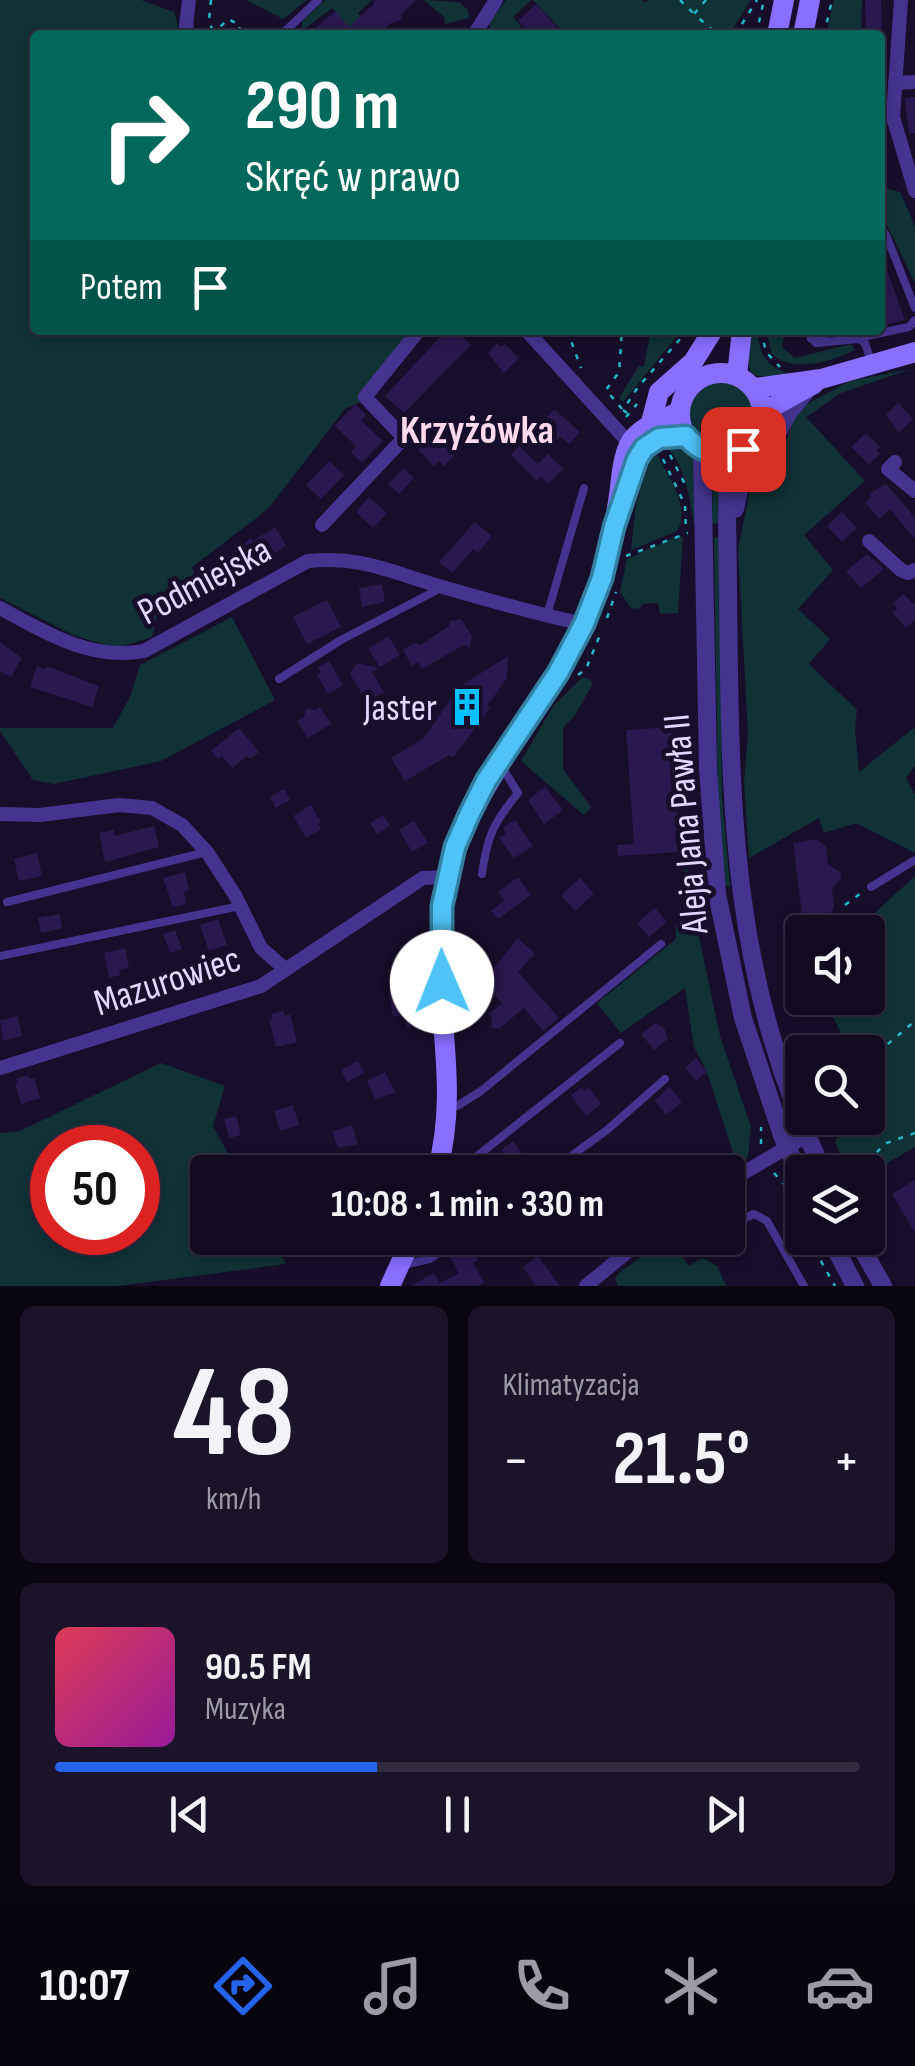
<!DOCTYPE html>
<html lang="pl">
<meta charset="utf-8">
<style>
body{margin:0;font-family:"Sofia Sans Condensed",sans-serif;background:#1a1329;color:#f1f3f6;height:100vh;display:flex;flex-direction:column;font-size:38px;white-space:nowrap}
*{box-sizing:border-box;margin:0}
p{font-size:32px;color:#9c9aa5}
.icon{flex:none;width:55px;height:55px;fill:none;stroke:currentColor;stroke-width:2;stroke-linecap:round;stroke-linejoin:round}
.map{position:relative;height:1286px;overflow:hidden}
.sheet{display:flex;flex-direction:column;gap:20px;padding:20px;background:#090612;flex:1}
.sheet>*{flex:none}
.top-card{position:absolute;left:30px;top:30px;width:855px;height:305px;border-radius:10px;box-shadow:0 5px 15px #0003,0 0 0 2px #302b3e;background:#00695c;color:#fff;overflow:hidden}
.tools{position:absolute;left:785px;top:915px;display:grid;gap:20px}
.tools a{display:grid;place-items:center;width:100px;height:100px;border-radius:10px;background:#110a20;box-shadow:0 5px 15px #0003,0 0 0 2px #302b3e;font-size:50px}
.speed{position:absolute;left:30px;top:1125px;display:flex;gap:20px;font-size:50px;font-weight:700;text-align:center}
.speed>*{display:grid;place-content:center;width:130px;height:130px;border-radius:50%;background:#110a20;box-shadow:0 5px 15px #0003,0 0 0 2px #302b3e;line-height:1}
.speed .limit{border:15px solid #d22;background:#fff;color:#111}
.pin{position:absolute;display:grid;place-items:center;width:85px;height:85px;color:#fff;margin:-42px;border-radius:20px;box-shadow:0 5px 15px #0006}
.me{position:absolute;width:110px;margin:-55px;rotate:359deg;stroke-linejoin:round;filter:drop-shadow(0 0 8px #0008)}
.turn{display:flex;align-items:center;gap:35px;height:210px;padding:0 50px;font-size:45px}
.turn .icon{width:130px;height:130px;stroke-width:2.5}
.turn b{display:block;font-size:70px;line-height:85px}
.then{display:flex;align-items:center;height:95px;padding:0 50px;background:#0003;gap:20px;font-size:38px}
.big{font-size:75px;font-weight:700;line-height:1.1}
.sheet .widget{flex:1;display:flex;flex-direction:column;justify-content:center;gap:15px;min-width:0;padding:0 35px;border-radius:15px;background:#1a1329}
.sheet .dial{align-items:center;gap:0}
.dial b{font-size:130px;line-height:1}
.song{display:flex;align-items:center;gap:30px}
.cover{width:120px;height:120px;border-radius:15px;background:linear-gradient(135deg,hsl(350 70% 55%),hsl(300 70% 35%))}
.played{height:10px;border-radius:5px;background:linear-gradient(90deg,#2563eb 40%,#302b3e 40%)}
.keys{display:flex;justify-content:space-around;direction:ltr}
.heat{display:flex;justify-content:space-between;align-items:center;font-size:55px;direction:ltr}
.sheet .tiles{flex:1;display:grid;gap:20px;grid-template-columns:1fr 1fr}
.widget:last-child{grid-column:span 2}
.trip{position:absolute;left:190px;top:1155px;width:555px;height:100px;border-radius:10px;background:#110a20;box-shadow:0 5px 15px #0003,0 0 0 2px #302b3e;font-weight:700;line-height:100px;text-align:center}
.dock{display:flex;height:160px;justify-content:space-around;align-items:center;background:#07040d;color:#9c9aa5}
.dock .icon{width:70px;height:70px}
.dock .on{color:#2563eb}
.dock b{font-size:45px;color:#f1f3f6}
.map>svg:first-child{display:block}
.green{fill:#103236;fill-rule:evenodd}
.building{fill:#2b184e}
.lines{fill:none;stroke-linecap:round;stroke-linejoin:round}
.path{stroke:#23b9c9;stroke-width:2.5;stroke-dasharray:5 8;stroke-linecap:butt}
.service{stroke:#45348f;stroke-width:8}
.minor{stroke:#45348f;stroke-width:14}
.tertiary{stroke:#45348f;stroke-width:18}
.secondary{stroke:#896fff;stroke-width:20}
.route-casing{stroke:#337fa1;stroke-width:25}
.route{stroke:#4fc3f7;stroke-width:18}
.labels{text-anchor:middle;stroke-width:10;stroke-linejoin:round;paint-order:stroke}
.street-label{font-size:38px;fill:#e2d8ff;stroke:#170e2b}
.poi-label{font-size:38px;fill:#e2d8ff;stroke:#170e2b;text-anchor:end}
.neighbourhood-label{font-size:40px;font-weight:bold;fill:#ffdaec;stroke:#170e2b}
</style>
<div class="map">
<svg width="915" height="1286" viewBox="0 0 915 1286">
<rect width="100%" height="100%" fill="#170e2b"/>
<g class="green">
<polygon points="0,0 141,0 174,12 181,35 35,35 35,330 413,330 360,402 345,409 268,509 192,567 201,593 157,616 152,637 120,647 106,645 73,635 0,598"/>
<polygon points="246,0 307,0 283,19"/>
<polygon points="325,0 372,0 358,13 366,23 354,33 332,8 302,31 302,21"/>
<polygon points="424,0 459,2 468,10 469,18 445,24 444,17"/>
<polygon points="506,0 531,0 513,17 521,26 512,35 493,35 489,23"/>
<polygon points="533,0 642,0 645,3 648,0 751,0 729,35 566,35"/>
<polygon points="834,0 862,0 861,35 826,35"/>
<polygon points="880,187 900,192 915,226 915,283 887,225 880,218"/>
<polygon points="651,330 682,330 623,402 619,398 639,366 644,366"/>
<path d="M 750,330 L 757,330 C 759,354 767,368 791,374 C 742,381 747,376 750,330 Z"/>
<path d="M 766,330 L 785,330 L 782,347 L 795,358 L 851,344 L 855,350 C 832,361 793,374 772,354 Z"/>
<polygon points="911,369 841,393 806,417 865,481 804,535 833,570 798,609 830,639 809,664 857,710 855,729 859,772 915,727 915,766 906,778 915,795 915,853 856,823 824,833 819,818 749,858 744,782 748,734 738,549 751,486 783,449 794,419 805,405 850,381"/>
<circle cx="722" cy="412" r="32"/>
<path d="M 662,444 L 683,445 L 696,457 L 698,524 L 694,524 C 690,498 685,460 662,444 Z"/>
<path d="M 651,455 L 658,456 C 669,478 691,507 677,531 L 631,550 L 636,505 Z"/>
<polygon points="713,463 722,463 718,523 712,524"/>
<polygon points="677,536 683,537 678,613 660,614 658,603 643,604 639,609 631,608 620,592 627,559"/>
<polygon points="719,537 722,798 730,886 724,887 718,805 714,538"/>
<polygon points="232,617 275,700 161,761 54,784 33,780 0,731 0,728 113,728 130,697 140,665"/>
<polygon points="583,677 591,680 592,685 575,715 563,728 563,769 591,807 584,815 521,761 554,705"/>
<polygon points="688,856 695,918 720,1036 751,1127 748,1157 737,1165 707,1072 694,1047 685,988 621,1033 597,1003 676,939 676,926 686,917 683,857"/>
<polygon points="915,876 915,1147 868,1174 848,1172 835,1142 848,1118 868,1118 868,1052 850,1052 824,998 868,998 868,932 854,932"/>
<path d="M 161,1063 L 225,1086 L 213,1126 L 238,1172 L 208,1172 L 208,1238 L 272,1238 L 286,1264 L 118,1286 L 0,1286 L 0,1133 L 20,1131 ZM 52,1148 L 138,1148 L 138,1232 L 52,1232 Z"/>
<polygon points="666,1239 672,1240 688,1266 703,1258 717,1266 726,1286 618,1286 615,1279 619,1273"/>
</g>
<g class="building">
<polygon points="373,0 416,0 401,14 402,20 391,23 377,35 308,35 335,11 349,27 374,4"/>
<polygon points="865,0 881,0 882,35 866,35"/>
<polygon points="536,4 564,35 531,35 518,21"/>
<polygon points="915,97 915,133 909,134 905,98"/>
<polygon points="880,251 905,320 880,326"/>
<polygon points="447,330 455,330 471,345 404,413 385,396"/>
<polygon points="497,343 501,347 505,344 519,358 504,373 488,353"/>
<polygon points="898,403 913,419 899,433 886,415"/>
<polygon points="355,404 366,415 361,421 383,441 362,463 351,452 356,446 335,426"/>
<polygon points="554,409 580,432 569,444 560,436 556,441 539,426"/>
<polygon points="866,433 880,447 876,451 880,454 869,464 851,447"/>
<polygon points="433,434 455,455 444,466 439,461 434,466 418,450"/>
<polygon points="519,446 538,464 548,454 563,469 548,484 541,477 537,481 511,455"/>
<polygon points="329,461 344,475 321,499 306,485"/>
<polygon points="404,468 414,478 399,494 388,484"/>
<polygon points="886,484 915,518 915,539 890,509 879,519 865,502 871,497 869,494"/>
<polygon points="369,497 387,513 373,528 356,512"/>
<polygon points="842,512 857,528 842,542 827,526"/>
<polygon points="475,522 492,536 478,553 473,549 452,573 439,562"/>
<polygon points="275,527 286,545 246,576 244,573 222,587 211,569 251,538 253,541"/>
<polygon points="867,554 884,569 861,588 846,571"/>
<polygon points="382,584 385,602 362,607 359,588"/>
<polygon points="903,594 915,605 915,619 906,628 893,613 898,608 893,603"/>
<polygon points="327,600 341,627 307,644 293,617"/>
<polygon points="461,619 472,636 470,647 464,645 422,669 418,662 412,666 403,650 414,643 421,645 449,626 450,621"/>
<polygon points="388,636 400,655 380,667 368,649"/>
<polygon points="0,642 22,658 11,677 0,671"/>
<polygon points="508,656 507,678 487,706 490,708 453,758 449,755 405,781 391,758 424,738 459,687"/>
<polygon points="329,661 343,685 328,694 317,675 321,673 318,667"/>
<polygon points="357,663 379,668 372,672 384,692 367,702 350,674"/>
<polygon points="37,666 45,669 46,666 99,686 92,707 30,687"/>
<polygon points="320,707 331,724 308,738 297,721 304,717 306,708 315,710"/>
<polygon points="672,727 680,852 618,856 617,845 634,844 626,730"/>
<polygon points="239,728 259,752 250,759 247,756 232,768 222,756 218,759 211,751"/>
<polygon points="545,787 563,810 544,824 528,800"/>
<polygon points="284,789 290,800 276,808 270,797"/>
<polygon points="311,805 321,822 318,824 321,829 306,838 293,816"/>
<polygon points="383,815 390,826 377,834 370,823"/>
<polygon points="515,820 533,846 514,858 499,838 506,834 503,827"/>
<polygon points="414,821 428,843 412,852 399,830"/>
<polygon points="154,826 159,847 105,862 99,833 114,830 115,836"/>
<polygon points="816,839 826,847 828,864 841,873 841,878 832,890 834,908 827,917 803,921 793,843"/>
<polygon points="37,853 42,876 19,881 14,859"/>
<polygon points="185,872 189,890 184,892 186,904 173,907 163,878"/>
<polygon points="518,877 531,895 498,919 491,911 505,900 498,892"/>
<polygon points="580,878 594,894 575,911 561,895"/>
<polygon points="655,908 667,922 649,937 637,923"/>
<polygon points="59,914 62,928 41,933 38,918"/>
<polygon points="218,919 227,945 209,951 200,925"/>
<polygon points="175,930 182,949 170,953 163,934"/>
<polygon points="518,938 535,954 518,972 559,1018 543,1031 524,1008 499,1029 491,1028 492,1019 488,1014 502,1003 474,976 488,962 494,968"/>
<polygon points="125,948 129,968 119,970 120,975 109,978 104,953"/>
<polygon points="392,964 415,967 413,990 417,1022 407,1028 405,1015 393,1017 389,994"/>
<polygon points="284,1011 285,1016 290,1014 297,1042 276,1047 269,1020 272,1019 271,1014"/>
<polygon points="18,1016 22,1036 3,1041 0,1020"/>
<polygon points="655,1023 664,1028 668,1039 654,1050 641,1034"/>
<polygon points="696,1058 707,1072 696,1081 685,1068"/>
<polygon points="358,1061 364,1073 347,1082 341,1070"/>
<polygon points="385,1072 395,1092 375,1100 367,1081"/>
<polygon points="28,1075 29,1079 34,1078 40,1098 21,1104 15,1084 18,1083 16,1079"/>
<polygon points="669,1086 682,1102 666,1115 655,1101"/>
<polygon points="582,1087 584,1091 589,1087 601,1104 586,1116 571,1095"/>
<polygon points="293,1105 299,1125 280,1131 274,1111"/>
<polygon points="236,1116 241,1135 229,1138 224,1119"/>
<polygon points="352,1125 358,1144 338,1148 332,1132"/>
<polygon points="513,1141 535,1172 517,1172 501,1150"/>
<polygon points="384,1157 390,1172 368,1172 365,1163"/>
<polygon points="915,1180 915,1233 892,1194"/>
<polygon points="468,1242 478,1260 473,1263 484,1282 478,1286 411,1286 434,1273 440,1283 459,1273 449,1255"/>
<polygon points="538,1256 560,1286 536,1286 523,1267"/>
</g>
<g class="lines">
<g class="path">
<polyline points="211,0 209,20 214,35"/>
<polyline points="680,0 693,13"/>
<polyline points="706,0 694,14 718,35"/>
<polyline points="219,35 215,32 228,19 240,25 239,35"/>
<polyline points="735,35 757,0"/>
<polyline points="756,35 764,0"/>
<polyline points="824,35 832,0"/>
<polyline points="567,330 581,368"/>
<polyline points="761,330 766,352 780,367"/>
<polyline points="622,409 606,390 619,372 622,330"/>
<polyline points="627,413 623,410 638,387 688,330"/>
<polyline points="626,417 637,404"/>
<polyline points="670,455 687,488"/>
<polyline points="663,459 685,505 686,531"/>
<polyline points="626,556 688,533"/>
<polyline points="607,618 616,592"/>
<polyline points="578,675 586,669 602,630"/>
<polyline points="845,905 860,894"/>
<polyline points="868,1061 915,1021"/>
<polyline points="761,1144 761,1127"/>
<polyline points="860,1172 884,1144 915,1133"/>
<polyline points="774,1173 791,1192 802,1227"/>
<polyline points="808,1238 835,1286"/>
</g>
<g class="service">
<polyline points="281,35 318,0"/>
<polyline points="880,227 886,235 915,308"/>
<polyline points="806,330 816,343 859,339 865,343 872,364"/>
<polyline points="862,337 909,327 915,320"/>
<polyline points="811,339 840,330"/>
<polyline points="547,615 584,488"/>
<polyline points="279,679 341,640 441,588"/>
<path d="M 482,874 C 487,836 494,822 518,793 L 502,767"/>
<polyline points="871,887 915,860"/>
<polyline points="7,902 206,852"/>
<polyline points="0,956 240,906"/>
<polyline points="449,1106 457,1106 481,1091 661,944"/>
<polyline points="457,1172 620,1043"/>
<polyline points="549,1172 607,1130 665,1079"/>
<polyline points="728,1226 754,1214 767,1221 804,1286"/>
<polyline points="403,1265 430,1259 461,1238"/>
</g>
<g class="minor">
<polyline points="189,0 186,26 189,35"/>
<polyline points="901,0 893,117 915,191"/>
<polyline points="474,35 496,0"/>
<polyline points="895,83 915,82"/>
<polyline points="526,330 630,444"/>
<polyline points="895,462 888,469 915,491"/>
<polyline points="322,525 404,438 365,397 419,330"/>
<polyline points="869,541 901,570 908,573 915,570"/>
<path d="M 0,608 C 46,633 91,661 144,651 L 308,561 C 362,555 395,574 446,588 C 491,601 537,614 583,624"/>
<polyline points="0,814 40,815 119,805 152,808 182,825 207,852 235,895 261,948 284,968"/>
<polyline points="0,1068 261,986 423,878 448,877"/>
<polyline points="728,1182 837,1118"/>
<polyline points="586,1286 644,1238"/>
</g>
<g class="tertiary">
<polyline points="702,450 708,769 717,894 743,1018 783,1138 802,1179"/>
<path d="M 737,452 L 728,483 L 727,520 C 732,752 717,956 824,1172"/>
<polyline points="735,509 739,490 756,461 771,446 788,413 806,391"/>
<polyline points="830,1238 855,1286"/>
<polyline points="856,1238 883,1286"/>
</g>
<g class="secondary">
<polyline points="777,35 784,0"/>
<polyline points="803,35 810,0"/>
<circle cx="721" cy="414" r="41"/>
<polyline points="737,375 742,330"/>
<polyline points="755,388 821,379 915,352"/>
<polyline points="763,412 814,384"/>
<polyline points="650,426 659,392 693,362 713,330"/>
<path d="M 634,469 C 642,442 659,436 686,435"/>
<path d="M 437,1172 C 463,1077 428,993 443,901 C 464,774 568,697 602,577 C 610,550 615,523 619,495 C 621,480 622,458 630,443 C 640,426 663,420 680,411"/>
<polyline points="390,1286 412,1238"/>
</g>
</g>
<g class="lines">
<g class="route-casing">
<path id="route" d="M 442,982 L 442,906 L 455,847 L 469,815 L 486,781 L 558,673 L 584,624 L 602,578 L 614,527 L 637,459 L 644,448 L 659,438 L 686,436 C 701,454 722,460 743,449"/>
</g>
<use href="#route" class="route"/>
</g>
<defs>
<g id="building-bare" transform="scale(3)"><path d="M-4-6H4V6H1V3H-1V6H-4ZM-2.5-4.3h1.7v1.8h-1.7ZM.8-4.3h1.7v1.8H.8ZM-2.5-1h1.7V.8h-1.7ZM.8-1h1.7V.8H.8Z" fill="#04c0ff" stroke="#170e2b" stroke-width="2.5" paint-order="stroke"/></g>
</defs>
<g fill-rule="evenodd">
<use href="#building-bare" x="467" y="707"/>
</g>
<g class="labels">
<g class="street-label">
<text transform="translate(204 580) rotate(-28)" y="13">Podmiejska</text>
<text transform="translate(685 824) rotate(-95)" y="13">Aleja Jana Pawła II</text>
<text transform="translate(167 980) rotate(-18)" y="13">Mazurowiec</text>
</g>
<g class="poi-label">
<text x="437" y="720">Jaster</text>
</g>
<g class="neighbourhood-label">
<text x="477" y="443">Krzyżówka</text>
</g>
</g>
</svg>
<div class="tools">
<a><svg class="icon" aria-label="sound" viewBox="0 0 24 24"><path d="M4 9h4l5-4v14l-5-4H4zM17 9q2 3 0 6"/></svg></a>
<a><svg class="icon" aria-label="search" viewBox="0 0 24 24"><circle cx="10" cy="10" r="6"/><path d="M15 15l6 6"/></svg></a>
<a><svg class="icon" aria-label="layers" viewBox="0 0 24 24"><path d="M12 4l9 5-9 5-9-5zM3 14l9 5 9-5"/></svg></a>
</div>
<div class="speed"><div class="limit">50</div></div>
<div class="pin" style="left:743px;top:449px;background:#d93025"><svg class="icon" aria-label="arrive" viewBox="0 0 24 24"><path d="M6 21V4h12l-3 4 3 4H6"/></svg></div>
<svg class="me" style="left:442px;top:982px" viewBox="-20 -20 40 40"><circle r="19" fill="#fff"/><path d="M0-13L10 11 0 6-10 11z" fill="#4fc3f7"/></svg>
<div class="trip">10:08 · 1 min · 330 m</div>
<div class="top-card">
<div class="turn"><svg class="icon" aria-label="right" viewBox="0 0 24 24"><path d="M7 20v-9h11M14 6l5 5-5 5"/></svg><div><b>290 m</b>Skręć w prawo</div></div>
<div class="then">Potem<svg class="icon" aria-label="arrive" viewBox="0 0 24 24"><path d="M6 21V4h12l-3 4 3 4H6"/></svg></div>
</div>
</div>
<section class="sheet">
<div class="tiles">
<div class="widget dial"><b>48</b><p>km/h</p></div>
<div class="widget"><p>Klimatyzacja</p>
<div class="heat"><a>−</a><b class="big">21.5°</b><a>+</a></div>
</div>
<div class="widget">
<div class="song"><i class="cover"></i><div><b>90.5 FM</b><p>Muzyka</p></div></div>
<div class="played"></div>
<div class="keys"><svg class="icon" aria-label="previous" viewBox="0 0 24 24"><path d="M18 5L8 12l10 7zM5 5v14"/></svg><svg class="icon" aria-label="pause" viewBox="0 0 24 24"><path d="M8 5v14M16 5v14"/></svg><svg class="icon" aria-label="next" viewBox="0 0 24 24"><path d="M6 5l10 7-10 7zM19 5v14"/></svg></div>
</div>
</div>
</section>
<nav class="dock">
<b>10:07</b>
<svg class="icon on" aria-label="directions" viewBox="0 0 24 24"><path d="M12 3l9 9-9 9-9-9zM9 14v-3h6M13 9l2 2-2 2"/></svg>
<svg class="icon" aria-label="music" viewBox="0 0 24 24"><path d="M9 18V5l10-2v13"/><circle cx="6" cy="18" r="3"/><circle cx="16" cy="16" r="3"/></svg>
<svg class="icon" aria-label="phone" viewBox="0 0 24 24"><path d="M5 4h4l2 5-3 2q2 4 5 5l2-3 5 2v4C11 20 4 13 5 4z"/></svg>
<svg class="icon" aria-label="climate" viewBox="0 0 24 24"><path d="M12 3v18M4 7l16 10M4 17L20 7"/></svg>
<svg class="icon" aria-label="car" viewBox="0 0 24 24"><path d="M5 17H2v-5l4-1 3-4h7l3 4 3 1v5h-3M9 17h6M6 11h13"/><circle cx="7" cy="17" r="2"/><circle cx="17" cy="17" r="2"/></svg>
</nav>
